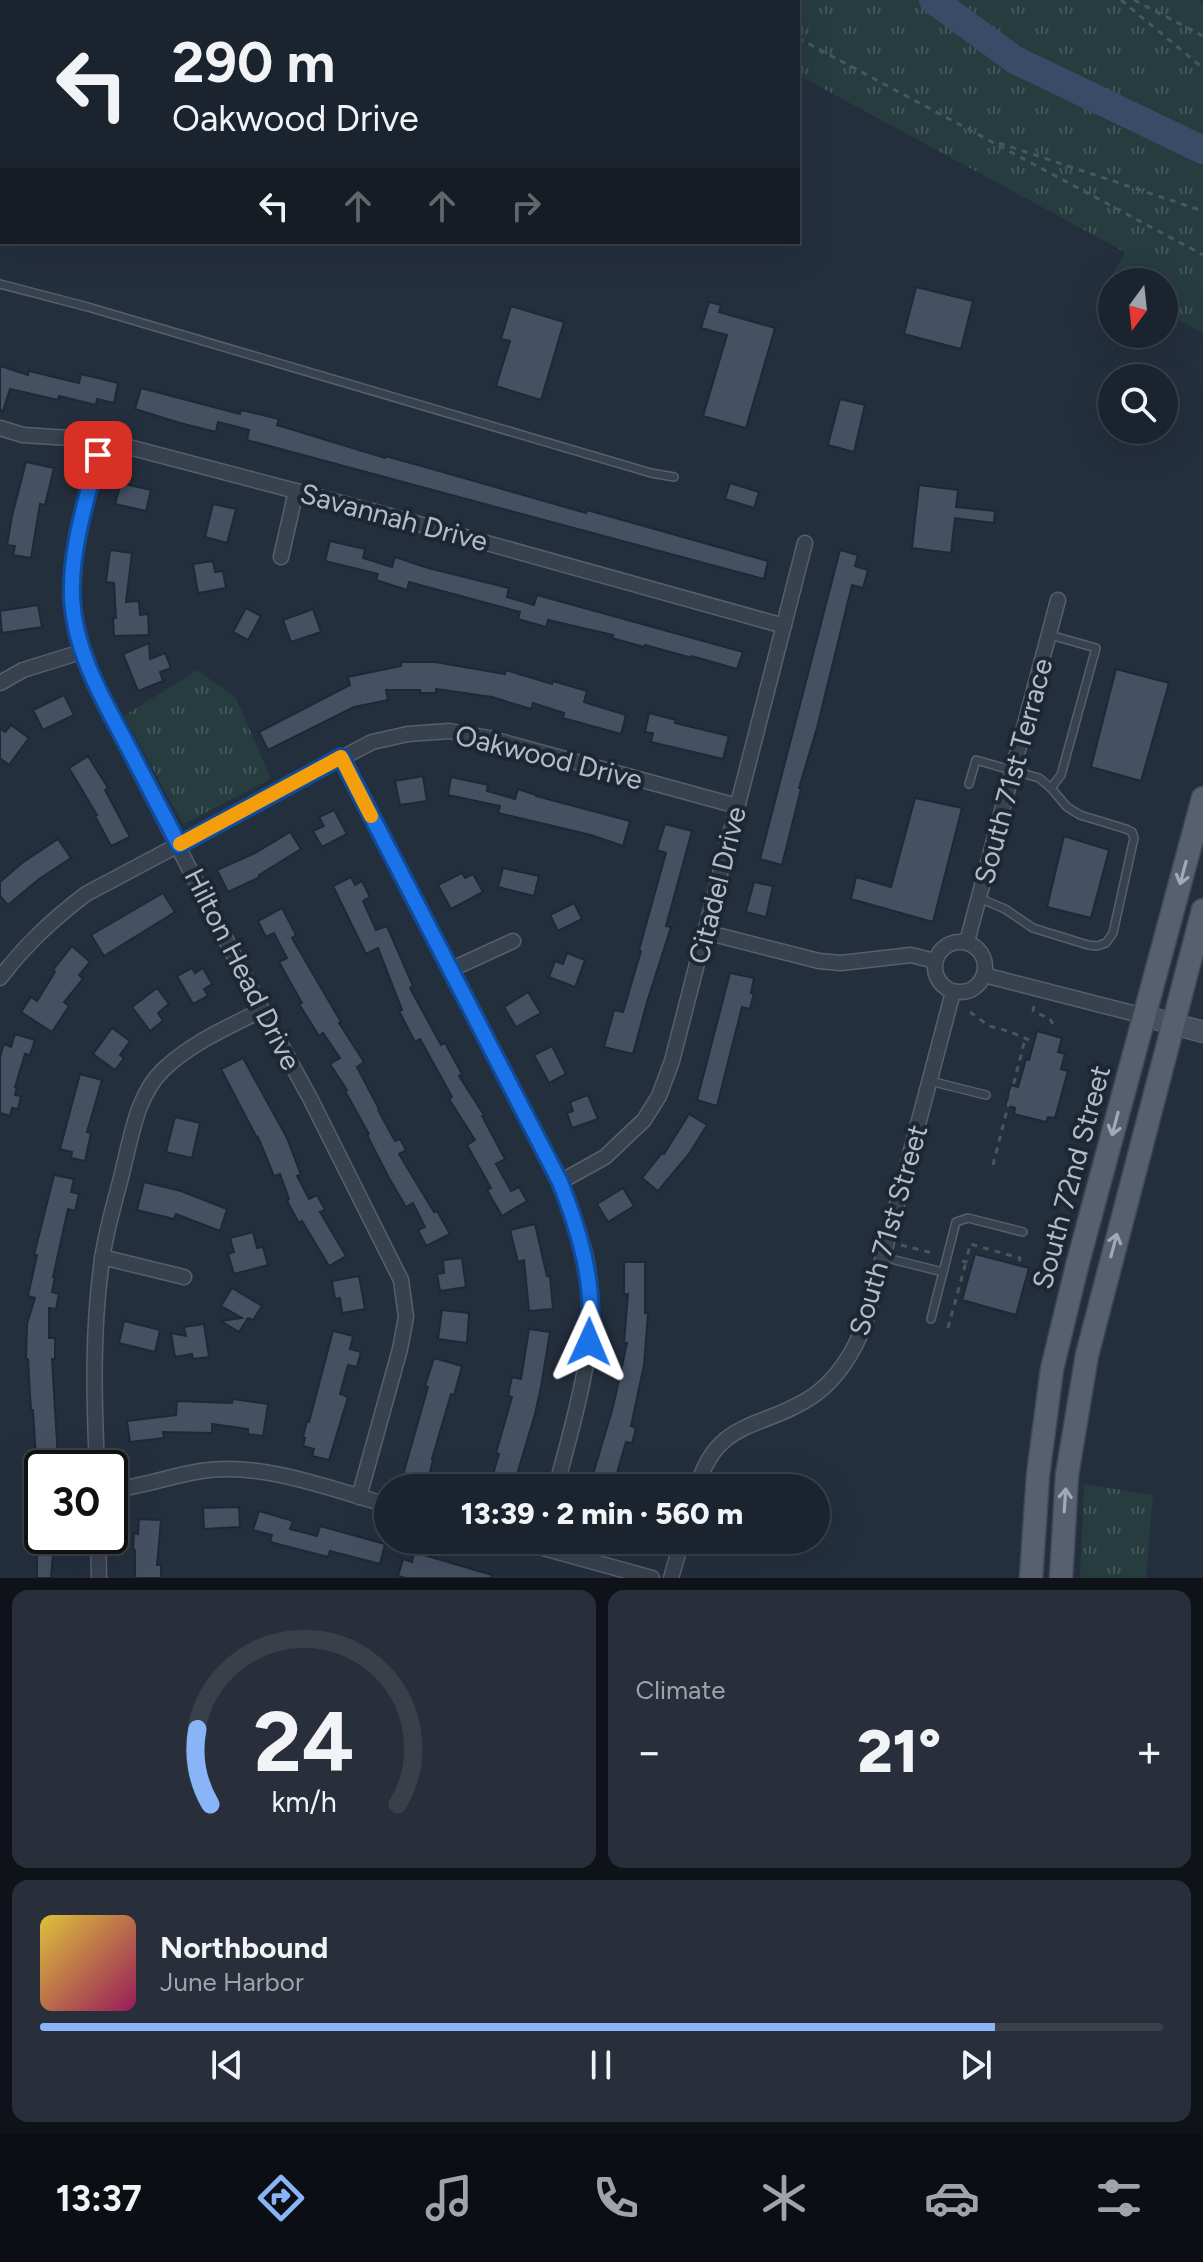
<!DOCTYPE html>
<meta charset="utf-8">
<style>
body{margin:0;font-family:Figtree,sans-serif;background:#282f3a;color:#f1f3f6;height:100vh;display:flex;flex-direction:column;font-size:30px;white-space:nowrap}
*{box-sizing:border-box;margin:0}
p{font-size:26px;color:#a0a4aa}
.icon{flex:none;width:44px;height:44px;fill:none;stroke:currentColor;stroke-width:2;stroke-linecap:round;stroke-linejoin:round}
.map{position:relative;height:1578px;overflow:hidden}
.side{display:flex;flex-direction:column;gap:12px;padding:12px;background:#0f1319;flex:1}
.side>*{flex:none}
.guide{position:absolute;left:0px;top:0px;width:800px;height:244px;box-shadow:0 8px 32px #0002,0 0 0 2px #39404a;background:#1b232e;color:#f1f3f6;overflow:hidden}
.needle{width:52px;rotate:195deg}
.tools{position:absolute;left:1098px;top:268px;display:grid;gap:16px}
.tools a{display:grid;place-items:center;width:80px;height:80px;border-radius:50%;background:#1b232e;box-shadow:0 8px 32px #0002,0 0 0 2px #39404a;font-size:40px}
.speed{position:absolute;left:24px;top:1450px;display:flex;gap:16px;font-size:40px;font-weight:700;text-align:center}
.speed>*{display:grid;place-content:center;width:104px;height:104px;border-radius:50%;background:#1b232e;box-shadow:0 8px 32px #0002,0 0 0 2px #39404a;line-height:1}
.speed .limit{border:4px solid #111;border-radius:12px;background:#fff;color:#111}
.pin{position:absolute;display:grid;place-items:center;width:68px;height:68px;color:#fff;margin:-34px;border-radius:16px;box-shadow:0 4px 12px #0006}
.me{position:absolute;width:88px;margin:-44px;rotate:1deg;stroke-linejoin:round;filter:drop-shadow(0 0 6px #0008)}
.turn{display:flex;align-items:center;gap:28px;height:168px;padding:0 40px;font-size:36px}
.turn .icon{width:104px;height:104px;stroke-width:2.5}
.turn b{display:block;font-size:56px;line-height:68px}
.lanes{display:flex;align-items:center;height:76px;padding:0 40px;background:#0003;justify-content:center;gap:40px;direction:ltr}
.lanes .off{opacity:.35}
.big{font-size:60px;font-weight:800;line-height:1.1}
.side .card{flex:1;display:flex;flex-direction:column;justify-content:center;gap:12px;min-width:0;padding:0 28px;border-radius:16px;background:#282f3a}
.side .dial{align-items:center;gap:0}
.dial svg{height:208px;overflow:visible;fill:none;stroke:#39404a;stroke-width:7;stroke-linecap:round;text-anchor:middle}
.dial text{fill:#f1f3f6;stroke:none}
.song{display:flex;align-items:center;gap:24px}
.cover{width:96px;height:96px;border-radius:12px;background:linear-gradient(135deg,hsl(50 70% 55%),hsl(330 70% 35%))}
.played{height:8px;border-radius:4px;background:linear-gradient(90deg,#8ab4f8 85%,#39404a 85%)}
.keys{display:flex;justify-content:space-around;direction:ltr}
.heat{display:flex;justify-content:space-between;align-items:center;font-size:44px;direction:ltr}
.side .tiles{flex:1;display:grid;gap:12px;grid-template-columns:1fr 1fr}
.card:last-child{grid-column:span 2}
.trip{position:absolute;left:374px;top:1474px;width:456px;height:80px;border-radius:40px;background:#1b232e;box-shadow:0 8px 32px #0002,0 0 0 2px #39404a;font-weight:800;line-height:80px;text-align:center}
.tab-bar{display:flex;height:128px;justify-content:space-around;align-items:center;background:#0b0e12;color:#a0a4aa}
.tab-bar .icon{width:56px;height:56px}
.tab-bar .current{color:#8ab4f8}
.tab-bar b{font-size:36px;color:#f1f3f6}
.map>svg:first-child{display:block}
.grass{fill:url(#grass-tufts)}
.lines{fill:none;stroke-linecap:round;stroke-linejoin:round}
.river{stroke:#394c67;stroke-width:28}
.building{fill:#455162;stroke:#1f2835;stroke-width:2}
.lane-casing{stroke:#565f6c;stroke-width:10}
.street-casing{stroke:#565f6c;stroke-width:17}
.secondary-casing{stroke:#565f6c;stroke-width:23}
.primary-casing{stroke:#414a57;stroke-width:25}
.path{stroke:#44595c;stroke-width:3;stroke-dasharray:6 6;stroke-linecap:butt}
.lane{stroke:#38414e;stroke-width:7}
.street{stroke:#38414e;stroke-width:14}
.secondary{stroke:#465061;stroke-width:20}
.primary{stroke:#56606e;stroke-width:22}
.oneway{stroke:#a1aab7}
.route-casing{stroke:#114b97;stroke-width:20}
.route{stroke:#1a73e8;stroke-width:14}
.slow{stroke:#f59e0b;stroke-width:14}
.labels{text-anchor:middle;stroke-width:8;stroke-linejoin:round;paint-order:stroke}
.street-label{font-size:28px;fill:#b4bcc9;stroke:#1d2633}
</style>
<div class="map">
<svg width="1203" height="1578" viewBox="0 0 1203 1578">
<defs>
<pattern id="grass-tufts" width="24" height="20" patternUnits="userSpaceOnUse" patternTransform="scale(2)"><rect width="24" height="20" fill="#263c3f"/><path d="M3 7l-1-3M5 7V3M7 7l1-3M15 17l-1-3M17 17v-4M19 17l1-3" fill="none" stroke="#435659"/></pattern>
</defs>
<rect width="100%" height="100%" fill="#242f3e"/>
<g class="grass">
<polygon points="659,0 1199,0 1203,2 1203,333 1164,312 1164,282 1112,283 1109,281 1125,252 798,75 798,2 662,2"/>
<polygon points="197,670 236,698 271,779 183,824 124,716"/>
<polygon points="1084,1484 1153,1495 1146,1578 1080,1578"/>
</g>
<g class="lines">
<polyline class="river" points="933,0 1015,60 1203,150"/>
</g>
<g class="building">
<polygon points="916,287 973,301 961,349 904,334"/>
<polygon points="709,302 721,305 719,312 775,328 746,428 703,416 727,335 701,328"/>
<polygon points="511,306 564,322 541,400 496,386 510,341 501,339"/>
<polygon points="0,366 28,375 29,371 79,383 81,374 118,383 114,403 97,399 96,405 59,396 58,400 10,389 3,411 0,410"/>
<polygon points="141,388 240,414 241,410 279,419 277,425 385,458 385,456 418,465 586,513 587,510 768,561 764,579 247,440 249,430 218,422 216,432 180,423 135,409"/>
<polygon points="840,399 865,405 854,452 828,445"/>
<polygon points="26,462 54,468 45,505 40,504 31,558 13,555 15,546 7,545 12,516"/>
<polygon points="121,483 151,490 146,511 115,504"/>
<polygon points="730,483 759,492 754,508 725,499"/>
<polygon points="919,485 958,490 956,507 995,511 994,523 955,518 951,553 912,548"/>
<polygon points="213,504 236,509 227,543 205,537"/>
<polygon points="330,541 365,549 363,558 392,567 395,557 428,568 509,588 507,597 534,605 537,595 743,652 737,669 692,656 692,658 645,645 644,647 612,638 613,635 548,620 546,627 518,619 520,612 409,582 407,590 376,580 378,574 325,561"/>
<polygon points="110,550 132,553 126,602 139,601 140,615 148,614 149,635 114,636 113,618 116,618 114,583 106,582"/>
<polygon points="840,550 858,555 855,566 868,570 863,588 852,585 817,728 799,788 801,789 782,865 760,859"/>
<polygon points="213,561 215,572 223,571 226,588 198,593 193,564"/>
<polygon points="38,605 42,627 2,633 0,611"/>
<polygon points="246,608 261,616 248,640 233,632"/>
<polygon points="313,609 321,632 291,642 283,620"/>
<polygon points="149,643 150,659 165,653 171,668 160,672 163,681 138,691 123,654"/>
<polygon points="401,662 435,662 505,674 506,670 552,684 553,681 587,691 584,702 626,715 621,734 563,718 564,713 533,703 531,709 492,697 436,689 436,693 420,693 420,690 386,690 388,700 354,707 268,750 259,732 350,685 348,677 401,666"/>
<polygon points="1116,669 1169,683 1141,781 1091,767"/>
<polygon points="64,695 74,715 43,730 33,710"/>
<polygon points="649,713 676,720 675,723 729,736 723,759 651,742 653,733 645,732"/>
<polygon points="11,725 29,738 9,765 0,758 0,728 5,732"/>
<polygon points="88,756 108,788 105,790 130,837 111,846 95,816 97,815 69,768"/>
<polygon points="423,776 427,801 400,805 395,781"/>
<polygon points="451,777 488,785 487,791 515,799 518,789 536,795 536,796 630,821 623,846 591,835 498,813 500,806 448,795"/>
<polygon points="915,798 962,808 933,922 851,899 856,877 891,887"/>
<polygon points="334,810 347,834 322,847 313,831 324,826 319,817"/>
<polygon points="665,824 692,831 666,926 671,927 647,1002 633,1054 604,1047 614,1010 623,1012 641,951 639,950 666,853 657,850"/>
<polygon points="290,832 301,849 259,875 260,877 228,892 217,870 255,853"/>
<polygon points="1064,836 1109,850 1091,918 1047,907"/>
<polygon points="58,839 71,858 39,879 8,905 0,896 0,882 22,863"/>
<polygon points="503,868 539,876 534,896 498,887"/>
<polygon points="462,873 465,878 473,874 483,892 451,909 438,885"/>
<polygon points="351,877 355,885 362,881 370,897 363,901 376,930 387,926 413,986 410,988 441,1045 445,1043 462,1074 459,1076 484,1115 482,1116 505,1159 496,1164 511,1191 519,1187 527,1201 502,1216 487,1190 491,1188 467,1145 475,1140 449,1099 452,1097 420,1039 415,1042 399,1011 402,1010 378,948 366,954 333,886"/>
<polygon points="754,882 773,886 766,917 746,912"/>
<polygon points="163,893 175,912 104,956 91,935"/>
<polygon points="574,903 582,919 558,931 550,915"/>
<polygon points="282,908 296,935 292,938 341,1022 339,1023 364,1062 357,1067 379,1109 378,1110 395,1141 400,1139 406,1150 399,1154 434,1212 437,1211 450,1234 426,1246 418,1230 425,1227 413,1203 406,1207 389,1178 367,1135 369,1134 345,1091 347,1090 330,1064 340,1058 323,1033 319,1036 299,1004 302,1003 279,962 287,958 274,933 266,937 258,921"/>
<polygon points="72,946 90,962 79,975 83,979 64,1002 69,1006 52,1032 21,1012 31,997 37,1001 55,972 53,970"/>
<polygon points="567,953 585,960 575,987 549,977 555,961 563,964"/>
<polygon points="192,968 195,973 203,968 212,984 204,989 208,996 193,1004 177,976"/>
<polygon points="730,973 754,978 751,993 754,993 750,1009 742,1007 717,1106 697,1100"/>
<polygon points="157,988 169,1004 158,1013 163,1021 150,1031 132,1007"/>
<polygon points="528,992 541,1013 516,1027 504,1007"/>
<polygon points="112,1028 130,1041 120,1055 124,1058 115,1070 93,1054"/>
<polygon points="1037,1031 1062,1038 1058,1052 1065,1054 1061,1069 1068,1071 1055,1118 1048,1117 1046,1122 1014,1114 1015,1108 1006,1105 1011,1085 1018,1087 1026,1059 1029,1060"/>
<polygon points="15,1034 35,1040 30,1055 25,1054 15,1087 17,1087 15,1095 21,1096 18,1109 12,1108 10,1116 0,1113 0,1057 4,1044 11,1047"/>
<polygon points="552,1046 566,1074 549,1083 534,1055"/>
<polygon points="243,1058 287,1138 301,1175 297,1176 309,1199 317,1195 325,1210 320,1212 346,1256 329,1266 302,1221 299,1223 287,1201 289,1199 280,1174 274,1176 258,1137 257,1138 221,1069"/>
<polygon points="80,1074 102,1080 87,1132 91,1133 85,1161 71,1158 72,1152 60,1149"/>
<polygon points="588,1095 598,1119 572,1128 567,1113 573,1111 570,1102"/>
<polygon points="689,1114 707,1125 689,1154 658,1191 642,1178 662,1153 664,1154"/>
<polygon points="175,1117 200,1123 192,1158 166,1152"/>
<polygon points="54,1175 74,1179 71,1192 79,1194 75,1211 68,1209 53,1277 55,1277 52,1292 59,1294 56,1309 49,1308 49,1338 55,1338 55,1359 52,1359 58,1459 36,1460 33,1410 31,1410 28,1359 26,1359 27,1324 35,1298 28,1296 37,1255 34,1255"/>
<polygon points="144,1182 181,1191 227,1209 220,1231 176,1214 174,1219 137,1210"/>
<polygon points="623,1188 634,1206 608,1222 597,1204"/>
<polygon points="535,1224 547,1276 550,1276 553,1309 529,1311 524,1260 518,1262 510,1230"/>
<polygon points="253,1232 257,1248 263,1247 268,1265 234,1274 228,1254 234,1252 230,1238"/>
<polygon points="975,1254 1029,1268 1016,1315 962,1300"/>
<polygon points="462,1258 466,1287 440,1291 437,1274 444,1273 443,1260"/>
<polygon points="624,1262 645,1262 645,1313 648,1313 644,1365 631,1426 636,1428 632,1443 626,1442 613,1487 591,1481 613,1407 627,1343 624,1343 628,1294 624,1294"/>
<polygon points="359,1276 365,1309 342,1313 340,1298 335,1299 332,1281"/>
<polygon points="232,1288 262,1306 253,1320 248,1318 239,1332 221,1321 242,1318 221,1306"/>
<polygon points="442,1310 469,1313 467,1343 438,1339"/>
<polygon points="124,1321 160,1330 155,1352 119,1343"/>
<polygon points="204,1324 209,1357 193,1359 192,1354 175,1357 171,1333 186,1336 184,1327"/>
<polygon points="529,1329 550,1332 541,1387 535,1414 513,1488 489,1488 499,1454 496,1453 512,1397 508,1396 512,1377 521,1379"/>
<polygon points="333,1331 353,1336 350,1349 361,1352 357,1367 348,1365 340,1394 348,1397 329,1460 312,1456 314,1449 303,1446 305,1438 303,1437 307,1421 309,1422"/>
<polygon points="434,1358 462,1366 454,1395 451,1394 432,1459 433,1460 426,1488 401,1482 428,1387 425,1386"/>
<polygon points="233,1399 268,1404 263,1436 248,1434 248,1429 212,1424 212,1433 163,1432 164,1438 130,1442 127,1421 176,1415 177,1401 232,1403"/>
<polygon points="239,1507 240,1527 204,1529 203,1508"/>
<polygon points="259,1511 293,1521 290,1529 317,1536 320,1526 385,1544 380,1564 330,1551 328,1557 270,1542 272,1535 253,1530"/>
<polygon points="139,1519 161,1520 157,1565 161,1565 161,1578 135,1578 135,1550 133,1549 134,1533 138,1534"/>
<polygon points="37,1536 58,1536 58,1555 53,1555 51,1578 37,1578"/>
<polygon points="414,1552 492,1575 492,1578 405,1578 398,1576 403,1559 412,1562"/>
</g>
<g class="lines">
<g class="lane-casing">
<g id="lane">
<polyline points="0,284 88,307 651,473 674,477"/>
<polyline points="1050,635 1096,648 1061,775 1051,788"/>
<polyline points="969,784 976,760 1039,778 1051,788 1067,807 1080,815 1126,829 1132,832 1134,838 1113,933 1106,943 1097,946 1088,945 1033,928 1005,909 979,898"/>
<polyline points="930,1081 986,1095"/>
<polyline points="883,1257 943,1272"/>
<polyline points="931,1319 956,1222 968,1218 1023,1232"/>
</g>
</g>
<g class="street-casing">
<g id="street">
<polyline points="0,428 23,435 102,440 383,514 784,626"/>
<path d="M 102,440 C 86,499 65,563 75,625 C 79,646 87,665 95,685 L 262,1010 L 310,1098 L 401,1280 L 406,1317 L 400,1349 L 359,1497"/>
<polyline points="281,557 296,491"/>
<polyline points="0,683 23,670 81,652"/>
<path d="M 341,757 L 560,1182 C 569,1207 580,1232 586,1258 C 602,1336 575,1413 556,1488"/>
<polyline points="705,932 819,961 841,963 911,955 935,961"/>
<circle cx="960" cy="967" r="25"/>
<polyline points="967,942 1058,600"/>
<polyline points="452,969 513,941"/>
<polyline points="984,975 1144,1016"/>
<path d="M 0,978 C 26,944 52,920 86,894 L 372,742 L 408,734 L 449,731 L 489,738 L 737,806"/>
<polyline points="560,1182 605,1157 644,1120 659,1096 672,1061 805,543"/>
<polyline points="102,1257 184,1277"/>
<path d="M 97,1468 C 94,1399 92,1329 102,1260 C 106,1228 117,1196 124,1165 C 132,1133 138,1094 163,1070 C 191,1043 228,1027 262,1010"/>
<path d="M 697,1488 C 717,1417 763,1430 813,1396 C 839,1378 855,1350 866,1321 L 953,992"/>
<path d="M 110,1490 C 143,1487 169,1476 201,1471 C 260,1461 331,1489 388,1505"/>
<polyline points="98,1536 99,1578"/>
<polyline points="514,1540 652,1578"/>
<polyline points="671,1578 682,1540"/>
</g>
</g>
<g class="secondary-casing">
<polyline id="secondary" points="1144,1016 1203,1032"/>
</g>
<g class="primary-casing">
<g id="primary">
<polyline points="1031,1578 1038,1475 1052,1369 1077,1266 1203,798"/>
<polyline points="1061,1578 1067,1475 1087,1355 1203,910"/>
</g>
</g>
<g class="path">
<polyline points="729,0 733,2"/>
<polyline points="1121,0 1203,68"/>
<polyline points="1134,0 1203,36"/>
<polyline points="798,38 1203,255"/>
<polyline points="999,143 1203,211"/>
<polyline points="1034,1006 1033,1011 1050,1019 1053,1024"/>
<polyline points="970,1012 989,1026 1008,1031 1034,1042"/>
<polyline points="993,1165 1025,1039"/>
<polyline points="901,1245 932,1253"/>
<polyline points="962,1261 966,1262 970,1244 1020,1258 1019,1266"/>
<polyline points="948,1328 966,1262"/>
</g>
<use href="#lane" class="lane"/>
<use href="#street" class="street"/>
<use href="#secondary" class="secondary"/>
<use href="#primary" class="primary"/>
</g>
<defs><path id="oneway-shaft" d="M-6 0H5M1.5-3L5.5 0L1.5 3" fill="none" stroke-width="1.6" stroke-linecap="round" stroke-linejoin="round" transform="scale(2)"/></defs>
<g class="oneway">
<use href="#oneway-shaft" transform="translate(1183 873) rotate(105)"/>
<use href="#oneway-shaft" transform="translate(1115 1124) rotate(105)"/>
<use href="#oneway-shaft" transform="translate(1114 1245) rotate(-75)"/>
<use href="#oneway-shaft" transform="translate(1065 1500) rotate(-86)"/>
</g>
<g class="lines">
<g class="route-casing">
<path id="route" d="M 98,455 C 86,501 70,550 72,599 C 75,651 101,696 125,741 C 143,776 161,810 179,845 L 341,757 L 560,1182 C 580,1233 596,1286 589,1342"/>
</g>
<use href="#route" class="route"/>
<polyline class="slow" points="180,844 341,757 371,816"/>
</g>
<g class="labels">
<g class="street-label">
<text transform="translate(394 517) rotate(15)" y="10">Savannah Drive</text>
<text transform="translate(549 757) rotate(14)" y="10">Oakwood Drive</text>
<text transform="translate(1013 771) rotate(-75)" y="10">South 71st Terrace</text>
<text transform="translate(717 885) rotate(-76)" y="10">Citadel Drive</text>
<text transform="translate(243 969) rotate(63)" y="10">Hilton Head Drive</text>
<text transform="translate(1071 1177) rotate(-75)" y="10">South 72nd Street</text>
<text transform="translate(888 1230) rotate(-74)" y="10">South 71st Street</text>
</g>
</g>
</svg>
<div class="tools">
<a><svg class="needle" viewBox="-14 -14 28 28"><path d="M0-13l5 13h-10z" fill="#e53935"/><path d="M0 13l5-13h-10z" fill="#a0a4aa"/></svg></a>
<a><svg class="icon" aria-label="search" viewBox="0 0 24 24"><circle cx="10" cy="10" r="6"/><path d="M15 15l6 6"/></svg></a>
</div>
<div class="speed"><div class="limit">30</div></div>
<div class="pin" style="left:98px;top:455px;background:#d93025"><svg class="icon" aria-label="arrive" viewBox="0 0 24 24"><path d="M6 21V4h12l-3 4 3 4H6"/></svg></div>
<svg class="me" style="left:589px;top:1342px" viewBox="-20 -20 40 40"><path d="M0-17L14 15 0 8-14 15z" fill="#1a73e8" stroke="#fff" stroke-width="4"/></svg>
<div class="trip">13:39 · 2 min · 560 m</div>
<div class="guide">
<div class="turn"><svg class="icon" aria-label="left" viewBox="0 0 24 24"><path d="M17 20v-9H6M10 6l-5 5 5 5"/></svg><div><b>290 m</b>Oakwood Drive</div></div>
<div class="lanes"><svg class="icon" aria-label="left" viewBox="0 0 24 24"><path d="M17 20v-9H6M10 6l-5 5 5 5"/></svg><svg class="icon off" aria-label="ahead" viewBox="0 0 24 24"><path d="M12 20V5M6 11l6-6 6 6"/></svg><svg class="icon off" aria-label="ahead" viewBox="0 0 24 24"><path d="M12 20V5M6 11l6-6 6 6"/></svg><svg class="icon off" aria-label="right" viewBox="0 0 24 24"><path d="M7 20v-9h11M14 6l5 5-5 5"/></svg></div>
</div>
</div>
<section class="side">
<div class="tiles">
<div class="card dial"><svg viewBox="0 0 100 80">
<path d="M14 69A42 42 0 1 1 86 69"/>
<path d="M14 69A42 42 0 0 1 9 40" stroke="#8ab4f8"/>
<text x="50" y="56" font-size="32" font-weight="700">24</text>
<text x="50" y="72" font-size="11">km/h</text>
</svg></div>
<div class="card"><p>Climate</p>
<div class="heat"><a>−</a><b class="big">21°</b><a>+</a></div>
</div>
<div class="card">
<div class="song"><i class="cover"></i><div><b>Northbound</b><p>June Harbor</p></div></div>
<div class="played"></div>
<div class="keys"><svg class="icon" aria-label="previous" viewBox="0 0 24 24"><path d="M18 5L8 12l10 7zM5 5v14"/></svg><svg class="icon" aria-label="pause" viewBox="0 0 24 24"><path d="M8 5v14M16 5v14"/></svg><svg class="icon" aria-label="next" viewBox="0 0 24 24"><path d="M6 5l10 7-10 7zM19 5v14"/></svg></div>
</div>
</div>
</section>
<nav class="tab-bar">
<b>13:37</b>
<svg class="icon current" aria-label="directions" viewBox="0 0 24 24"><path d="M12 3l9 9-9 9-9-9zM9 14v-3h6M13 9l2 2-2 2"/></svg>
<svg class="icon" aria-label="music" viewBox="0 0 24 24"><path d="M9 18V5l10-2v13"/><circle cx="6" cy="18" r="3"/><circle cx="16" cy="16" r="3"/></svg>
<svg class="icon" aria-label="phone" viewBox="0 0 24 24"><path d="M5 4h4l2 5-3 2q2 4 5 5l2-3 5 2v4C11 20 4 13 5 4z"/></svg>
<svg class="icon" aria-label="climate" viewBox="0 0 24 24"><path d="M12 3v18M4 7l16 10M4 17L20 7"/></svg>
<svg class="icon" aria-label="car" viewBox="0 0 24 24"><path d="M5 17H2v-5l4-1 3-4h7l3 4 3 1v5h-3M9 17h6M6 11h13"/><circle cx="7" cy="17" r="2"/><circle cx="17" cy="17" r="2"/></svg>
<svg class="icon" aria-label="filters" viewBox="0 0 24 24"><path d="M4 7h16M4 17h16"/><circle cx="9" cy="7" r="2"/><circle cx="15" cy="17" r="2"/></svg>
</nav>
